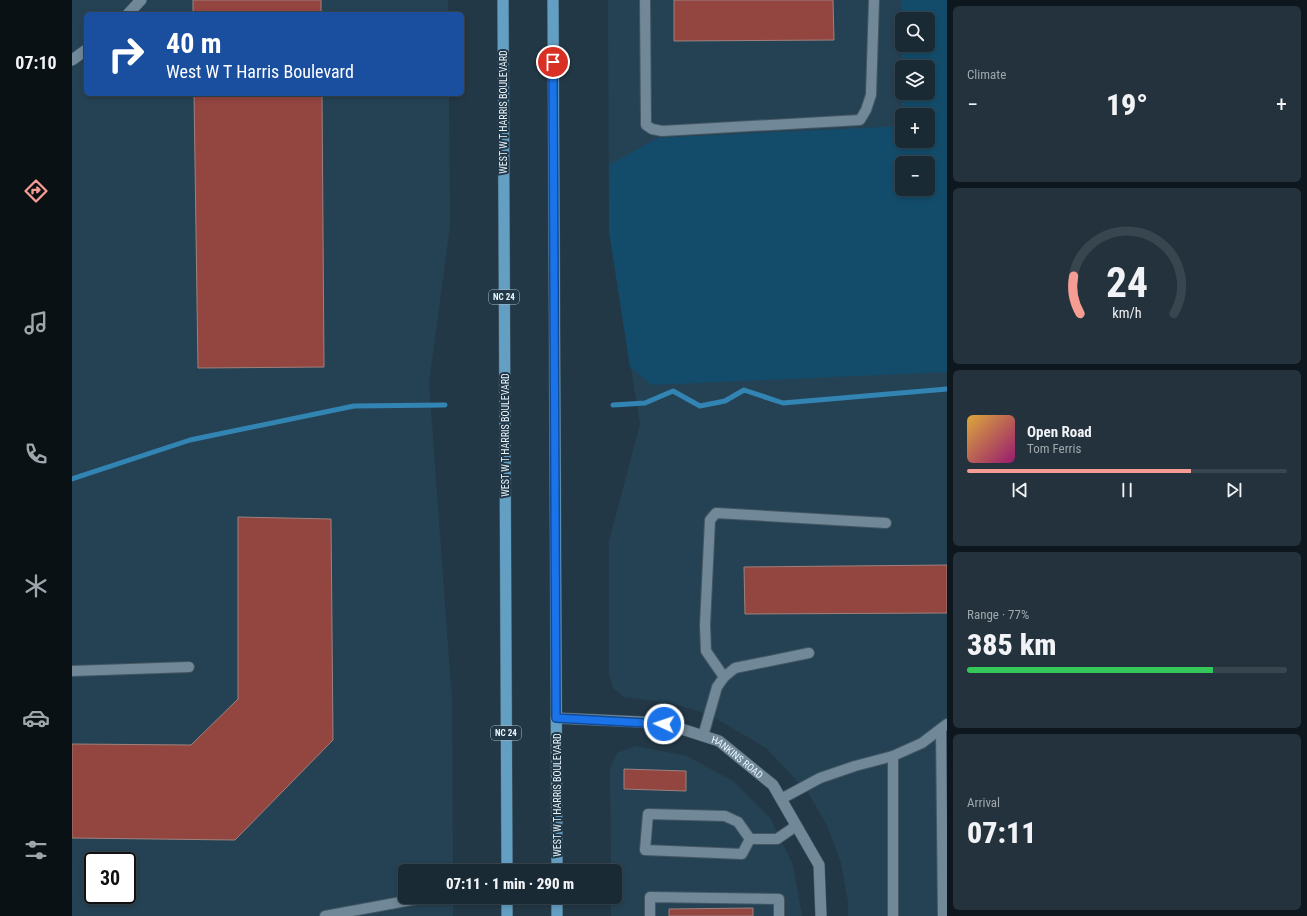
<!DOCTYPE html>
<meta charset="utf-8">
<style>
body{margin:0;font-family:"Roboto Condensed",sans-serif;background:#23323c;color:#f1f3f6;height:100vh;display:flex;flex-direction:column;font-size:15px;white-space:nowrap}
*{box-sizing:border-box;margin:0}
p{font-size:13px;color:#9fa7ac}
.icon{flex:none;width:22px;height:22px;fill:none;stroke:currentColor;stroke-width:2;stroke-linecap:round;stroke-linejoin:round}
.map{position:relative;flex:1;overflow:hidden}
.panel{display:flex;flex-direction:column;gap:6px;padding:6px;background:#0e171d;width:360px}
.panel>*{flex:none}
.banner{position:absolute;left:12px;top:12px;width:380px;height:84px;border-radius:6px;box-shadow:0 2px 6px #0003,0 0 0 1px #38464f;background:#1a4fa0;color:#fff;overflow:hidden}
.buttons{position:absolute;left:823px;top:12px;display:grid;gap:8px}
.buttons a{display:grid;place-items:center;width:40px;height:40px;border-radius:6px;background:#1a2a34;box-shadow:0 2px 6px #0003,0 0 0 1px #38464f;font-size:20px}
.speed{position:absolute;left:12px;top:852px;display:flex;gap:8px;font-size:20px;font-weight:700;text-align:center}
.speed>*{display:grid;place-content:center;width:52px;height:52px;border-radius:50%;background:#1a2a34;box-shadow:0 2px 6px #0003,0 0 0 1px #38464f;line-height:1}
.speed .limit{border:2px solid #111;border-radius:6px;background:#fff;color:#111}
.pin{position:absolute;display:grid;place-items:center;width:34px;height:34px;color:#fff;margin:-17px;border:2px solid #fff;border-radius:50%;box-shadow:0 1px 4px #0007}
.me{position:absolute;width:44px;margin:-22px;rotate:273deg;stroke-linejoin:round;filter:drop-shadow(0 0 3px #0008)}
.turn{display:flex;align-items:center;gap:14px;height:84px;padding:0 16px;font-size:18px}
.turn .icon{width:52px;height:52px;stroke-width:2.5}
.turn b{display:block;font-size:28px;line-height:34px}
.big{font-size:30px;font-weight:800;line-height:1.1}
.panel .widget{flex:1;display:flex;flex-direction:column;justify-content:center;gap:6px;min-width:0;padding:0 14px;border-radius:6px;background:#23323c}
.panel .dial{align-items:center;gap:0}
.dial svg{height:104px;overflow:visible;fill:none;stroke:#38464f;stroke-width:7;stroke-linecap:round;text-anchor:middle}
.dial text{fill:#f1f3f6;stroke:none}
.song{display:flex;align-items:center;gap:12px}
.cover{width:48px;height:48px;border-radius:6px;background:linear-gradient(135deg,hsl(40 70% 55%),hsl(320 70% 35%))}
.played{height:4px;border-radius:2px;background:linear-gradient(90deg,#f59c93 70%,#38464f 70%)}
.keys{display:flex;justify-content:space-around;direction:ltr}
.heat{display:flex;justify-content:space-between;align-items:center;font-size:22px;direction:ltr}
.charge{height:6px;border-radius:3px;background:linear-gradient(90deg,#34c759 77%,#38464f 0)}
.trip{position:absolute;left:326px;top:864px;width:224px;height:40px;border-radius:6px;background:#1a2a34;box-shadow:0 2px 6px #0003,0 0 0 1px #38464f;font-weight:800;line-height:40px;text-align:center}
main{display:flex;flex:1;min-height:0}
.dock{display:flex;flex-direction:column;width:72px;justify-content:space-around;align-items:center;background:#0a1115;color:#9fa7ac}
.dock .icon{width:28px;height:28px}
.dock .active{color:#f59c93}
.dock b{font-size:18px;color:#f1f3f6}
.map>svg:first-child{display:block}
.built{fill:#254254;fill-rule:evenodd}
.green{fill:#134c6a;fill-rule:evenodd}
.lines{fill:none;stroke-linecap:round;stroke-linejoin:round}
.stream{stroke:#3284b3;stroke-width:5}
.building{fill:#934540;stroke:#9e817d}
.service-casing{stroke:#445763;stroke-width:12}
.minor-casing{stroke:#445763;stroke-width:12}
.primary-casing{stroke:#445763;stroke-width:12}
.service{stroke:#708898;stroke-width:10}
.minor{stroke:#708898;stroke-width:11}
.primary{stroke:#639fc3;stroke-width:11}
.route-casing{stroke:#114b97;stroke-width:10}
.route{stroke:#1a73e8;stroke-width:7}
.labels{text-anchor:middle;stroke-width:4;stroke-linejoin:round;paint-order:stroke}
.shield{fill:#233846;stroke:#adbcc7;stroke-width:1}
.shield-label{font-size:9px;font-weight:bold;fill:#e8f5fe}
.street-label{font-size:10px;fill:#e8f5fe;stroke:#233846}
</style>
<main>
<nav class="dock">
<b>07:10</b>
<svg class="icon active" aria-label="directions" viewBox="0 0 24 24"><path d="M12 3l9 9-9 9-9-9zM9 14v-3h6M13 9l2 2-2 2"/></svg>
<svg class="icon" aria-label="music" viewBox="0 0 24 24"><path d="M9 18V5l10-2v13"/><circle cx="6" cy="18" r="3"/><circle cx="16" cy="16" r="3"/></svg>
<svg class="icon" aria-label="phone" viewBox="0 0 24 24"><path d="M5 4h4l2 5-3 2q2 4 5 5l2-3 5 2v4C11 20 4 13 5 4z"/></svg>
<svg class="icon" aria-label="climate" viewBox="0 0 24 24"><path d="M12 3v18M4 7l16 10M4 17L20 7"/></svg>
<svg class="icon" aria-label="car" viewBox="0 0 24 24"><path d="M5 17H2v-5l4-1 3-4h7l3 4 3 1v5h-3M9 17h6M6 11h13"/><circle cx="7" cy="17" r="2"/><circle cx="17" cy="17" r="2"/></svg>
<svg class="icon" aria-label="filters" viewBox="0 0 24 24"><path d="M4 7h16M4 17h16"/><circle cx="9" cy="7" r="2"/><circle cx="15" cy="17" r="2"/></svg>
</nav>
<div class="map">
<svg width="875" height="916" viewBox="0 0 875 916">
<rect width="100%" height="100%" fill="#233846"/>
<g class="built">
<path d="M 0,0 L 376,0 L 376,14 L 14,14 L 14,94 L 377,94 L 378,226 L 357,383 L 380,701 L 381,871 L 333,871 L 333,897 L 381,897 L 381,916 L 0,916 ZM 21,861 L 55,861 L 55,895 L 21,895 Z"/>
<path d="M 536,0 L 875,0 L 875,916 L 776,916 L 776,902 L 769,863 L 755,825 L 735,791 L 694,748 L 636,714 L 598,703 L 552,697 L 541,688 L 537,675 L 537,541 L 568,424 L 537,231 ZM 830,19 L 856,19 L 856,45 L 830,45 ZM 830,67 L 856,67 L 856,93 L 830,93 ZM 830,115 L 856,115 L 856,141 L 830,141 ZM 830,163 L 856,163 L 856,189 L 830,189 Z"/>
<polygon points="563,746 615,756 661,781 698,818 721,865 730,916 539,916 539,897 543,897 543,871 539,871 538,769 545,753"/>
</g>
<path class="green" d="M 830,0 L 875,0 L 875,372 L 580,385 L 558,367 L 537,231 L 537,165 L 586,138 L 830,126 L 830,141 L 856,141 L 856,115 L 831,115 L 831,93 L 856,93 L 856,67 L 831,67 L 830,45 L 856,45 L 856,19 L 830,19 L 830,26 ZM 830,163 L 856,163 L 856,189 L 830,189 Z"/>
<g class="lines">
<g class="stream">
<polyline points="541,405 573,403 601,391 628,406 653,401 672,390 711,403 875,389"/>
<polyline points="0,479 118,440 282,406 373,405"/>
</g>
</g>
<g class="building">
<rect x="121" y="0" width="128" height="14"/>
<polygon points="602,0 761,0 762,40 602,41"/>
<polygon points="122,94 250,94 252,367 126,368"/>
<polygon points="166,517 259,519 261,740 163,840 0,838 0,744 119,745 166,699"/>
<polygon points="875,565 875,613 673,614 672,567"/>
<polygon points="552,769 614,771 614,791 552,789"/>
<polygon points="681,908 681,916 597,916 597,909"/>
</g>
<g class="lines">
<g class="service-casing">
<g id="service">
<polyline points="573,0 574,125 580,129 590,131 788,120 794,110 799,95 802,0"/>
<polyline points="0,671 117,667"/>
<polyline points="652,677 634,651 633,625 638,520 644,513 814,523"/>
<polyline points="869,729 871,916"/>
<polyline points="631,736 645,687 652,677 663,668 737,653"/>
<polyline points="821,756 821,916"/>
<polyline points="709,799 748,778 783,766 821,756 850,743 875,724"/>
<polyline points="678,839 670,854 573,850 576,814 653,816 666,822 678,839 705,839 724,826"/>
<polyline points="253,916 356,897"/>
<polyline points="578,916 578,897 707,899 707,916"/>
</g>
</g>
<g class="minor-casing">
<g id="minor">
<polyline points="56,14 69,0"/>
<polyline points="0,60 14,50"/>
<path id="s1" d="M 484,718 L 591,723 L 647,741 L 701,785 L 709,799 L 747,865 L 749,916"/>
</g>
</g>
<g class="primary-casing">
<g id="primary">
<polyline points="431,0 435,871"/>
<polyline points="481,0 485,871"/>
<polyline points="435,897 435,916"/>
<polyline points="485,897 485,916"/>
</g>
</g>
<use href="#service" class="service"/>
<use href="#minor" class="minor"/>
<use href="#primary" class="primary"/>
</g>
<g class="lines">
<g class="route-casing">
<polyline id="route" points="481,62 484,718 592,724"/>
</g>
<use href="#route" class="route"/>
</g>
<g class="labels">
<g class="shield">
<rect x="417" y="290" width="30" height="14" rx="3"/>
<rect x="419" y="726" width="30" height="14" rx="3"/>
</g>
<g class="shield-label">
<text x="432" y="300">NC 24</text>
<text x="434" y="736">NC 24</text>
</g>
<g class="street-label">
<text transform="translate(431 112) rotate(-90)" y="4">WEST W T HARRIS BOULEVARD</text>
<text transform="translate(433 435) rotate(-90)" y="4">WEST W T HARRIS BOULEVARD</text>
<text dy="4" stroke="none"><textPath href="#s1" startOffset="190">HANKINS ROAD</textPath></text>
<text transform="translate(485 795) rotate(-90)" y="4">WEST W T HARRIS BOULEVARD</text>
</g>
</g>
</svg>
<div class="buttons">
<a><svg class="icon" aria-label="search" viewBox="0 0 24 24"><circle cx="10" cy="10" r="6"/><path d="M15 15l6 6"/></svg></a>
<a><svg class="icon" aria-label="layers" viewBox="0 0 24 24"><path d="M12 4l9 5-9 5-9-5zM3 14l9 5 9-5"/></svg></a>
<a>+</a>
<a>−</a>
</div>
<div class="speed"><div class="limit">30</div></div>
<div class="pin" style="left:481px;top:62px;background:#d93025"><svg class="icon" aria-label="arrive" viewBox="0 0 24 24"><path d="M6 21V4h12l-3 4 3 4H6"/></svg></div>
<svg class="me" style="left:592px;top:724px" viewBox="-20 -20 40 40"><circle r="17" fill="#1a73e8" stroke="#fff" stroke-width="3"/><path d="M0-11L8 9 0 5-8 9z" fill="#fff"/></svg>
<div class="trip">07:11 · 1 min · 290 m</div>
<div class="banner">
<div class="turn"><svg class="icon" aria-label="right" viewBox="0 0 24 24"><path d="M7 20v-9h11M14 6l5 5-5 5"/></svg><div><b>40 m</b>West W T Harris Boulevard</div></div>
</div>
</div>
<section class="panel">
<div class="widget"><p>Climate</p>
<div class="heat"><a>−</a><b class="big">19°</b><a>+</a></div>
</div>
<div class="widget dial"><svg viewBox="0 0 100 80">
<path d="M14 69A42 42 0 1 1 86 69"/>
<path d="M14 69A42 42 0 0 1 9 40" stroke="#f59c93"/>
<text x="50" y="56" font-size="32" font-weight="700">24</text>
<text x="50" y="72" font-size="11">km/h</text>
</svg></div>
<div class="widget">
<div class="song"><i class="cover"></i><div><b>Open Road</b><p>Tom Ferris</p></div></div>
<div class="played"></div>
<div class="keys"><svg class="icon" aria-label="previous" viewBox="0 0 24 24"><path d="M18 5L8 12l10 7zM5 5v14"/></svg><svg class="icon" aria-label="pause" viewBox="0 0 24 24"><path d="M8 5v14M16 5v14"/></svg><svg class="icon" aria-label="next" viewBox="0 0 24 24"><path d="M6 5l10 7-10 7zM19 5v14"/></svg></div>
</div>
<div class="widget"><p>Range · 77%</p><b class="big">385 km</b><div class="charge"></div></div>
<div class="widget"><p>Arrival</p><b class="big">07:11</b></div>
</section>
</main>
